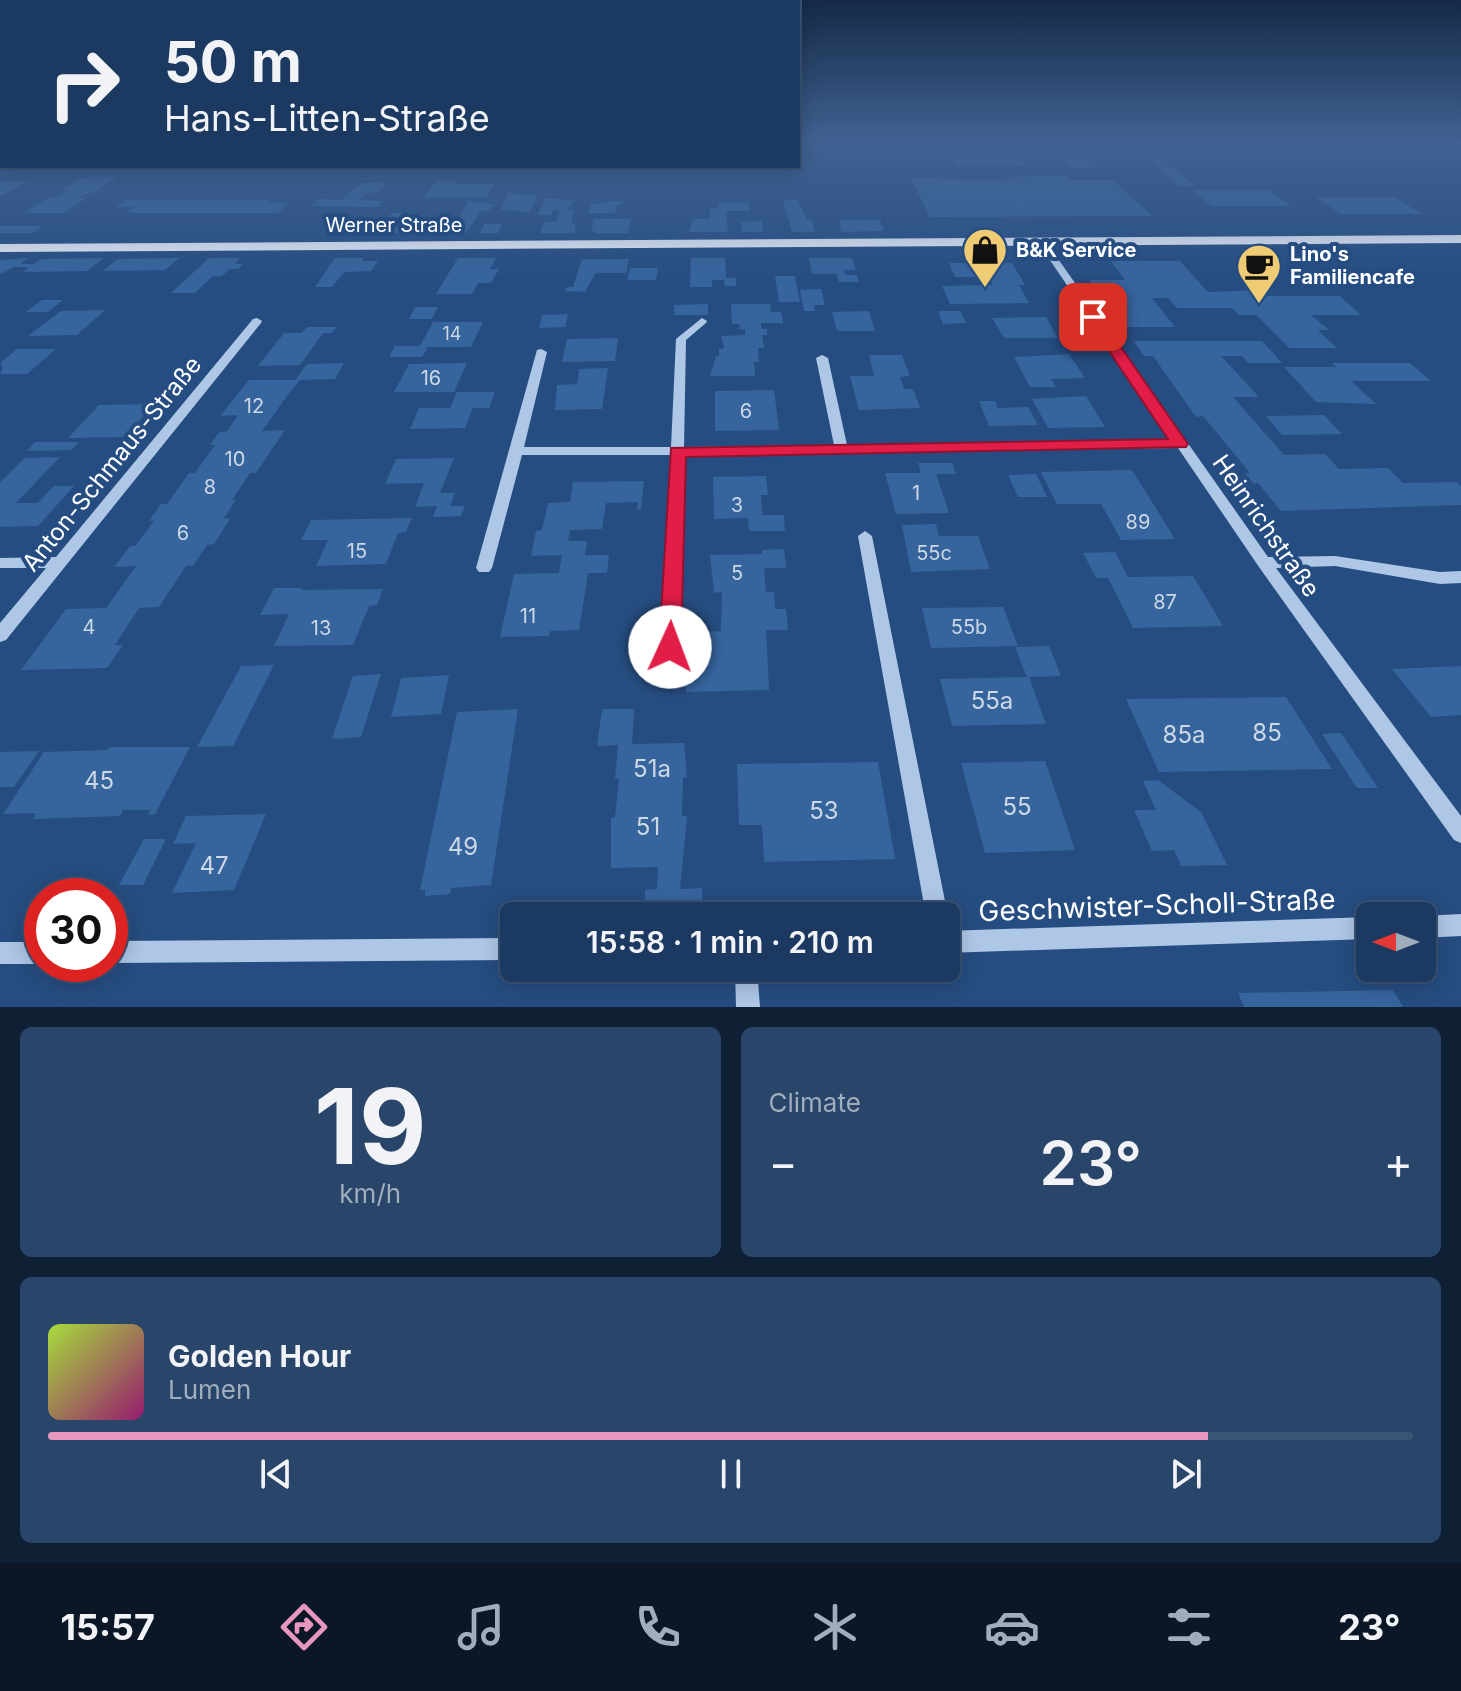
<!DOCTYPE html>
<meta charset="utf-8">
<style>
body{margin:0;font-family:Inter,sans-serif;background:#29456a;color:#f1f3f6;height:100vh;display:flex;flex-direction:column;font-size:30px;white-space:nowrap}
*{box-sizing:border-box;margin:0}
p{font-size:26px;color:#a0adbd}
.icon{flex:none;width:44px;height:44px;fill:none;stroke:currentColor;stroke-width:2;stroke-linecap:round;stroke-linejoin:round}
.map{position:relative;height:1007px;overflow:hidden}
.details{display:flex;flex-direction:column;gap:20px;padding:20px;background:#0f2035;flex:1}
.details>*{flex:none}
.top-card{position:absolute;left:0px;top:0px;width:800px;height:168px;box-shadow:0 4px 20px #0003,0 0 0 2px #3a5476;background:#1c3a61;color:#f1f3f6;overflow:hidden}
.needle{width:52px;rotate:270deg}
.tools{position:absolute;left:1356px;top:902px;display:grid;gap:16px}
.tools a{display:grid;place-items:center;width:80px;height:80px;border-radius:12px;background:#1c3a61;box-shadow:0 4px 20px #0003,0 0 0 2px #3a5476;font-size:40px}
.speed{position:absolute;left:24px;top:878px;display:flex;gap:16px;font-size:40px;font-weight:700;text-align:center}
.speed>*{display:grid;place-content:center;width:104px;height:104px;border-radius:50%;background:#1c3a61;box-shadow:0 4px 20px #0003,0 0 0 2px #3a5476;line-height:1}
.speed .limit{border:12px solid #d22;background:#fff;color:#111}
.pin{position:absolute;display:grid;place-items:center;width:68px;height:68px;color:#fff;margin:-34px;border-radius:16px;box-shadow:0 4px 12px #0006}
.me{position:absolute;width:88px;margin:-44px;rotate:2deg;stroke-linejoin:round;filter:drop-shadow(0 0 6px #0008)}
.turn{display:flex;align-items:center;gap:28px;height:168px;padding:0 32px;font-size:36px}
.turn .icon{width:104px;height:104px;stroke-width:2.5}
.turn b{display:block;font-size:56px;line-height:68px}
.big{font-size:60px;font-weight:600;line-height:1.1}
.details .widget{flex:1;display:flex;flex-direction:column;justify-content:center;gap:12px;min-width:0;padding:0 28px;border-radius:12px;background:#29456a}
.details .dial{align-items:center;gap:0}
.dial b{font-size:104px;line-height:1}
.song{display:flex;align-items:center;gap:24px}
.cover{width:96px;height:96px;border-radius:12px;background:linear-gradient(135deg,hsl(80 70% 55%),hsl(320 70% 35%))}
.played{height:8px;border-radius:4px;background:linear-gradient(90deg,#e797bd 85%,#3a5476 85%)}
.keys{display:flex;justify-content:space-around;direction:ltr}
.heat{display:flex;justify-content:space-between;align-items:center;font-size:44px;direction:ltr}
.details .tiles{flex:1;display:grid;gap:20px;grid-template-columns:1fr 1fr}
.widget:last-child{grid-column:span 2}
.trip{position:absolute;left:500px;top:902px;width:460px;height:80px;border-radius:12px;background:#1c3a61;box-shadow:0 4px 20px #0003,0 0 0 2px #3a5476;font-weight:600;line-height:80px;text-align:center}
.dock{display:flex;height:128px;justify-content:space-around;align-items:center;background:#0b1727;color:#a0adbd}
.dock .icon{width:56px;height:56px}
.dock .selected{color:#e797bd}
.dock b{font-size:36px;color:#f1f3f6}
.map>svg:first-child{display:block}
.building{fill:#36649d}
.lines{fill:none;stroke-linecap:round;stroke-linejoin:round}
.minor{fill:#aec7e6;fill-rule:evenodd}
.major{fill:#eff4fd;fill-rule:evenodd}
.route{fill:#e11d48;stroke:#92132f;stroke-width:2}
.labels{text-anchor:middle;stroke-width:8;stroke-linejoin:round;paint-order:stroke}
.far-number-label{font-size:18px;fill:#cdd8e6}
.far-street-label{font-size:20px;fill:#fff;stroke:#264d81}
.far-poi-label{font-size:20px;font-weight:bold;fill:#fff;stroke:#264d81;text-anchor:start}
.number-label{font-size:20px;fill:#cdd8e6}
.street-label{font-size:24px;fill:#fff;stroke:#264d81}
.near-number-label{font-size:24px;fill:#cdd8e6}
.near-street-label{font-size:28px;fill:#fff;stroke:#264d81}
</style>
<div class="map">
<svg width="1461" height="1007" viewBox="0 0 1461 1007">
<rect width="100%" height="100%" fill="#264d81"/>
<g class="building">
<polygon points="1149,159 1163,159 1195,186 1179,186"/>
<polygon points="954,160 1020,160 1025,166 958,167"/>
<polygon points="1061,160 1091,160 1099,168 1069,168"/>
<polygon points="101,176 117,177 97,191 84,195 78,198 86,198 64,213 24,213 48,198 61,195 67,191 60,191 81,178"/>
<polygon points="1067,176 1070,180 1113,180 1152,216 930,217 911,178 1008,181 1005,177"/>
<polygon points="436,181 457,181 454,184 495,184 487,197 423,198"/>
<polygon points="0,182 28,182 0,196"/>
<polygon points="381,182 386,185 377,193 367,192 359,200 384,201 378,207 311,206 319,199 341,200 361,183"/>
<polygon points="1192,190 1269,190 1291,206 1211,206"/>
<polygon points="509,193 522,195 537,195 530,212 500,210"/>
<polygon points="1316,197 1395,197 1422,214 1340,214"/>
<polygon points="545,198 574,201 567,209 575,211 571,222 576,226 574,233 540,233 544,222 556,222 560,210 553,210 551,215 538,215"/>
<polygon points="797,199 807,220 812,220 815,232 792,232 783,200"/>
<polygon points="126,200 270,200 267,203 288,203 278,213 125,213 134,207 115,207"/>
<polygon points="468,201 494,204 490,211 481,211 466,233 383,233 392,220 387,220 392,213 402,213 396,220 448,220 459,218"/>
<polygon points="618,201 624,202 617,206 615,213 588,213 591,204"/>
<polygon points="719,203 749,203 750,211 726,211 728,232 689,232 693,219 709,219 710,208 718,208"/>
<polygon points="594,219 631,219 628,233 596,233 591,230"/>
<polygon points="839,220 880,220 884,231 841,232"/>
<polygon points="762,221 763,232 742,232 741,222"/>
<polygon points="484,224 502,224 498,233 480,233"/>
<polygon points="0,226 43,226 32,233 0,233"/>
<polygon points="28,258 20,264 34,264 41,259 104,258 87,271 23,272 29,267 15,267 0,274 0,260"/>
<polygon points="179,258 165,270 102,271 118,259"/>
<polygon points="209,258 240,258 235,264 243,264 238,269 229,269 222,276 213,276 195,293 171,293"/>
<polygon points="335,258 364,258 362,261 378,261 371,271 344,272 332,287 315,287"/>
<polygon points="458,258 496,258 490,269 499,269 491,283 478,283 472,294 436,294"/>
<polygon points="691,258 725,258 726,278 736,278 736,286 725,286 724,280 712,280 712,287 690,287"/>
<polygon points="809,258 852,258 856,270 844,270 845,275 857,275 859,282 839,282 837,274 812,274"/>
<polygon points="582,259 629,259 626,273 596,273 585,292 565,291 567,287 573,287"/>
<polygon points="1111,261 1180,261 1208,292 1259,290 1266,296 1340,296 1361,315 1311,315 1329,330 1318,330 1337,348 1289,348 1256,315 1239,315 1232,308 1177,308 1168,298 1152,298 1175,327 1124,327 1089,280 1125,280"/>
<polygon points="949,263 1012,263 1025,285 1019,285 1029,303 950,304 942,286 993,285 989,277 955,277"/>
<polygon points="630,268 658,268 656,280 627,280"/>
<polygon points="775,276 795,276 800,302 779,302"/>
<polygon points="821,289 825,305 814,305 815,311 804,311 800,290"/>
<polygon points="42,300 63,300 48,312 26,312"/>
<polygon points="708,304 708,315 674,315 674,305"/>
<polygon points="731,304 770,304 771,312 781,312 783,323 761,323 761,329 767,329 767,335 762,335 764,348 758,348 759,362 754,362 755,376 710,376 716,356 719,356 719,349 724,348 721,336 745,335 745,329 740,330 739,324 732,324"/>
<polygon points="415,307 438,307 432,319 409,319"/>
<polygon points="105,310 77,335 28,336 61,311"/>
<polygon points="869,311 875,331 837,331 832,312"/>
<polygon points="938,311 960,311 966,323 943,324"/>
<polygon points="568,314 565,327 539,328 542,315"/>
<polygon points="1046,317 1058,338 1004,338 992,318"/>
<polygon points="433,322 483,322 471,347 428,347 422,357 389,357 395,346 420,346"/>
<polygon points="307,327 337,327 332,333 323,333 300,365 258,366 284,333 302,333"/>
<polygon points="618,338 615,361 562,362 567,339"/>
<polygon points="1134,341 1262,341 1282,363 1248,363 1242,356 1221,356 1259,397 1233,397 1284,455 1325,454 1339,469 1388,468 1403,483 1457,482 1461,486 1461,505 1281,511 1258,483 1254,484 1245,473 1250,473 1203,416 1196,417 1153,356 1144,356"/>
<polygon points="17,349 56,349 27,374 0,374 3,368 0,363"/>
<polygon points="1069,354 1085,378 1051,379 1056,387 1030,387 1014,357"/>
<polygon points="869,355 902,355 910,376 900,377 904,389 913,389 920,408 859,410 850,376 874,376"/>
<polygon points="344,363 335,379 300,380 287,396 262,431 285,430 256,473 250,473 232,500 236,500 224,518 230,519 214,544 207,545 194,565 186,566 159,607 139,608 115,645 123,645 107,668 21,670 66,609 106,608 136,566 114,567 130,546 135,546 154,521 149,521 161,504 167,504 189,473 195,473 215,445 210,445 219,432 227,431 238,415 220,416 249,380 295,380 307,364"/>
<polygon points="467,363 454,392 394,392 409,364"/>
<polygon points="1332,363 1410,363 1431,381 1351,381 1376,404 1316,402 1284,367 1336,367"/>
<polygon points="608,368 602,409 555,410 557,385 577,384 579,369"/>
<polygon points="774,390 779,430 715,431 715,391"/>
<polygon points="457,392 495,392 489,408 473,408 465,428 410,429 419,408 450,408"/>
<polygon points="1086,396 1105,427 1048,428 1032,399"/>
<polygon points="979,401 995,401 998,408 1028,407 1038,425 989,426"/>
<polygon points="154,404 125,437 68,438 99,405"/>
<polygon points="1324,415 1342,434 1282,435 1266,416"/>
<polygon points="35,442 79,442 71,450 27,451"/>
<polygon points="60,457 16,503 38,503 54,486 74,486 38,526 0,527 0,482 25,458"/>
<polygon points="454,458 440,493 455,493 450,506 465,506 461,516 433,517 437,506 415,507 424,483 385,484 396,459"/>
<polygon points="918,463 952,463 956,474 936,474 949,513 896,514 885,473 921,473"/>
<polygon points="1132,470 1175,539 1121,540 1101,504 1057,504 1041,472"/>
<polygon points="1036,474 1047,497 1018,497 1008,475"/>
<polygon points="766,476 768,495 761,495 762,515 784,515 785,531 749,531 748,518 714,519 713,477"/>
<polygon points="644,481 641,509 637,510 638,502 606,503 602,529 570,530 568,541 587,541 585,555 609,555 607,573 588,573 579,630 550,631 549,636 500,637 514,574 559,573 562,555 531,556 536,531 542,530 548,503 570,502 573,482"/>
<polygon points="412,518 406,532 398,533 386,564 316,566 328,540 301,540 311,520"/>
<polygon points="936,524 939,536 978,536 990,569 911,572 902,525"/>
<polygon points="784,549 786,568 764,568 766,592 774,592 775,609 786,609 788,630 766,630 769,690 686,692 686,672 689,672 690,657 686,657 686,632 721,631 722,592 714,593 710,555 762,554 762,550"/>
<polygon points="1115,552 1128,577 1193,576 1223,626 1133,628 1108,578 1096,578 1083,553"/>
<polygon points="274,588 303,588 301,590 383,589 377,605 369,606 353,645 274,646 289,614 260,615"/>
<polygon points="1003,607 1018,646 931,648 922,608"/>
<polygon points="1049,646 1061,676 1027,677 1015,647"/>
<polygon points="274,665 233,746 197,747 241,666"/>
<polygon points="1461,666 1461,715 1431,717 1392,669"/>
<polygon points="381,674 361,737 332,739 353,676"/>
<polygon points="449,675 441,714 391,717 401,678"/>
<polygon points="1029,677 1046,724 952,726 940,679"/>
<polygon points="1286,697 1332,769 1159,772 1126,699"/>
<polygon points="518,709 491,885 451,888 450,894 425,896 425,890 420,890 457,712"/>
<polygon points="602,709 634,709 632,744 684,743 687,777 683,778 682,816 687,816 680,889 702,888 702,915 644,916 645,890 657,889 658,867 611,868 611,818 615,817 619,779 615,779 618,745 597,746"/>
<polygon points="1341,733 1378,788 1357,788 1322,734"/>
<polygon points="109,747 190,747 155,814 148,815 151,810 123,810 120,816 33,819 36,813 3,814 44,752 108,750"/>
<polygon points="39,751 14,787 0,787 0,752"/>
<polygon points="1045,761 1075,850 985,853 961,763"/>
<polygon points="878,762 895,859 764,862 762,825 739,825 737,764"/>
<polygon points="1158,780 1201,812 1227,865 1181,866 1174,850 1152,851 1134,810 1156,810 1143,781"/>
<polygon points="266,814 234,890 172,893 196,843 173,844 186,816"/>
<polygon points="144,839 166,839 143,885 119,885"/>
<polygon points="1393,990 1403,1007 1244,1007 1238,993"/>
</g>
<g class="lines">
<g class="minor">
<polygon points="1038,239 1044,239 1268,557 1335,556 1440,572 1461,571 1461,583 1440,584 1335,566 1276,568 1461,816 1461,843 1454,840 1259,567 1178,448 683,455 678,647 676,652 670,654 664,652 662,647 670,455 522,455 492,568 489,572 479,572 476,568 537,350 541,349 547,352 524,447 671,447 676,339 702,318 707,321 706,323 686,340 684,447 834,445 816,358 822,355 828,358 847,445 1172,440 1037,241"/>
<polygon points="257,318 262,321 261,323 6,640 0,642 0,623 46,568 0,568 0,558 56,557 253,319"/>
<polygon points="865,531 872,536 948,916 946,921 946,916 926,916 858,536"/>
<polygon points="1461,914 1461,936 1422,938 1422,916"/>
<polygon points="1370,917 1370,939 946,953 946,931"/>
<polygon points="514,938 514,960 110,963 110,941"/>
<polygon points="0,942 42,942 43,964 0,964"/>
<polygon points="735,968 757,968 760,1007 736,1007"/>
</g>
<polygon class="major" points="1461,235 1461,243 0,252 0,244"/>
</g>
<linearGradient id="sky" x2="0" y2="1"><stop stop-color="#152a47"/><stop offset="0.5" stop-color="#416292"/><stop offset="1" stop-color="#416292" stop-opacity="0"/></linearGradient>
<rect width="1461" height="283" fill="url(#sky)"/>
<polygon class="route" points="1088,314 1098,314 1188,444 1186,447 686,457 681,647 678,653 670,656 662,653 659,647 671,448 1168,439 1086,317"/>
<defs>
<g id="shop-pin" transform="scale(2.3)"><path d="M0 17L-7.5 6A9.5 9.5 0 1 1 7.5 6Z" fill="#efcc73" stroke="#264d81"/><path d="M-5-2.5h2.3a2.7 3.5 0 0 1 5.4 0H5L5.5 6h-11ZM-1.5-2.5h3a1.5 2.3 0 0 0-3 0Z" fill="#111"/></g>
<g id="cafe-pin" transform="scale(2.3)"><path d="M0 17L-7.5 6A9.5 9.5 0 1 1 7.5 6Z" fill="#efcc73" stroke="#264d81"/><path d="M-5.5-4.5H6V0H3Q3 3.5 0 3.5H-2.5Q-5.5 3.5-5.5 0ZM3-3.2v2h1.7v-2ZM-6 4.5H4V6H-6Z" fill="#111"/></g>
</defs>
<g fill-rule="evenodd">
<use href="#shop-pin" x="985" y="250"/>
<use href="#cafe-pin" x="1259" y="266"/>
</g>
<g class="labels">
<g class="far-number-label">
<text x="452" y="340">14</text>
</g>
<g class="far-street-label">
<text x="394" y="232">Werner Straße</text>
</g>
<g class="far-poi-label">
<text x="1016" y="257">B&amp;K Service</text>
<text x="1290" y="261">Lino's<tspan x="1290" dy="23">Familiencafe</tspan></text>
</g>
<g class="number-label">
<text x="431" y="385">16</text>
<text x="254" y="413">12</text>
<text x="746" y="418">6</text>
<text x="235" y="466">10</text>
<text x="210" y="494">8</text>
<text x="916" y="500">1</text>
<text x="737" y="512">3</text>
<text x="1138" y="529">89</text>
<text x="183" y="540">6</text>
<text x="357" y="558">15</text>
<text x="934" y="560">55c</text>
<text x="737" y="580">5</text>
<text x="1165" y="609">87</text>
<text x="528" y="623">11</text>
<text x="89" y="634">4</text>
<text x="969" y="634">55b</text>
<text x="321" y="635">13</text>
</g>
<g class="street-label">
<text transform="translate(112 464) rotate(-51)" y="8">Anton-Schmaus-Straße</text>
<text transform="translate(1266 526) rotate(55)" y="8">Heinrichstraße</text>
</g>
<g class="near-number-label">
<text x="992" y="709">55a</text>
<text x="1267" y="741">85</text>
<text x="1184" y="743">85a</text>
<text x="652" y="777">51a</text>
<text x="99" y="789">45</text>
<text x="1017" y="815">55</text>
<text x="824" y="819">53</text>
<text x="648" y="835">51</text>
<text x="463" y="855">49</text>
<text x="214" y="874">47</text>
</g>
<g class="near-street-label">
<text transform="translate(1157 905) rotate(-2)" y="10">Geschwister-Scholl-Straße</text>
</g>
</g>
</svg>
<div class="tools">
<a><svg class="needle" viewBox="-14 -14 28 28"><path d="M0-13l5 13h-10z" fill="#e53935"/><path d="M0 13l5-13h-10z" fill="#a0adbd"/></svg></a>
</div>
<div class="speed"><div class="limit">30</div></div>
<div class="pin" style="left:1093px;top:317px;background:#d93025"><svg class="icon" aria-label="arrive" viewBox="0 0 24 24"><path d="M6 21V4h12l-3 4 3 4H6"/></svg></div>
<svg class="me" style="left:670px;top:647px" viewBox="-20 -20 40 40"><circle r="19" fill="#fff"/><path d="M0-13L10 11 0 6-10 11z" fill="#e11d48"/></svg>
<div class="trip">15:58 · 1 min · 210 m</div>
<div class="top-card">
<div class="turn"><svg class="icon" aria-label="right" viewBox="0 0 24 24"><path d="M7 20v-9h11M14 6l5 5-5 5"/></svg><div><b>50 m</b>Hans-Litten-Straße</div></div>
</div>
</div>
<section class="details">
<div class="tiles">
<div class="widget dial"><b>19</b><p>km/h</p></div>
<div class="widget"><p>Climate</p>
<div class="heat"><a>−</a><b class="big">23°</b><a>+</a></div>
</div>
<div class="widget">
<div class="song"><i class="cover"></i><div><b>Golden Hour</b><p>Lumen</p></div></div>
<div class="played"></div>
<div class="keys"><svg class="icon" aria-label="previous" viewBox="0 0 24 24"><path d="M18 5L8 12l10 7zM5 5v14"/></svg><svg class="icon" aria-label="pause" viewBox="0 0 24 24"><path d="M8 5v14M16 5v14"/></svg><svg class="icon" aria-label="next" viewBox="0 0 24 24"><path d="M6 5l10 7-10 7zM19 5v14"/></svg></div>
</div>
</div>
</section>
<nav class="dock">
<b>15:57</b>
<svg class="icon selected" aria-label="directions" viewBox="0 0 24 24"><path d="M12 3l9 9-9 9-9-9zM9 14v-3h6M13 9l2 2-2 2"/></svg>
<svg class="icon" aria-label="music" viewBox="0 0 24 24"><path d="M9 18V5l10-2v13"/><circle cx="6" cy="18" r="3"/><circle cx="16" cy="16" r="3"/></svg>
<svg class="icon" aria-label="phone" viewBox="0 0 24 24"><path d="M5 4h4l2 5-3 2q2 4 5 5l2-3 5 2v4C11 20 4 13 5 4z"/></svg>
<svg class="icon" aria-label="climate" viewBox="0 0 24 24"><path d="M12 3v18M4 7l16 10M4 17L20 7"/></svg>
<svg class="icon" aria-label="car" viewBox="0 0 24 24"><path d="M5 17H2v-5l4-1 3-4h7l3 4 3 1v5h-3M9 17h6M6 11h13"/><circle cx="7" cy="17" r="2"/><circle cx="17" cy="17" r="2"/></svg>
<svg class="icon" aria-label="filters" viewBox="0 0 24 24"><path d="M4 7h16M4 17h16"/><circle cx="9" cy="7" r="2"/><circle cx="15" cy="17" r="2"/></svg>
<b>23°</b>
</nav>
